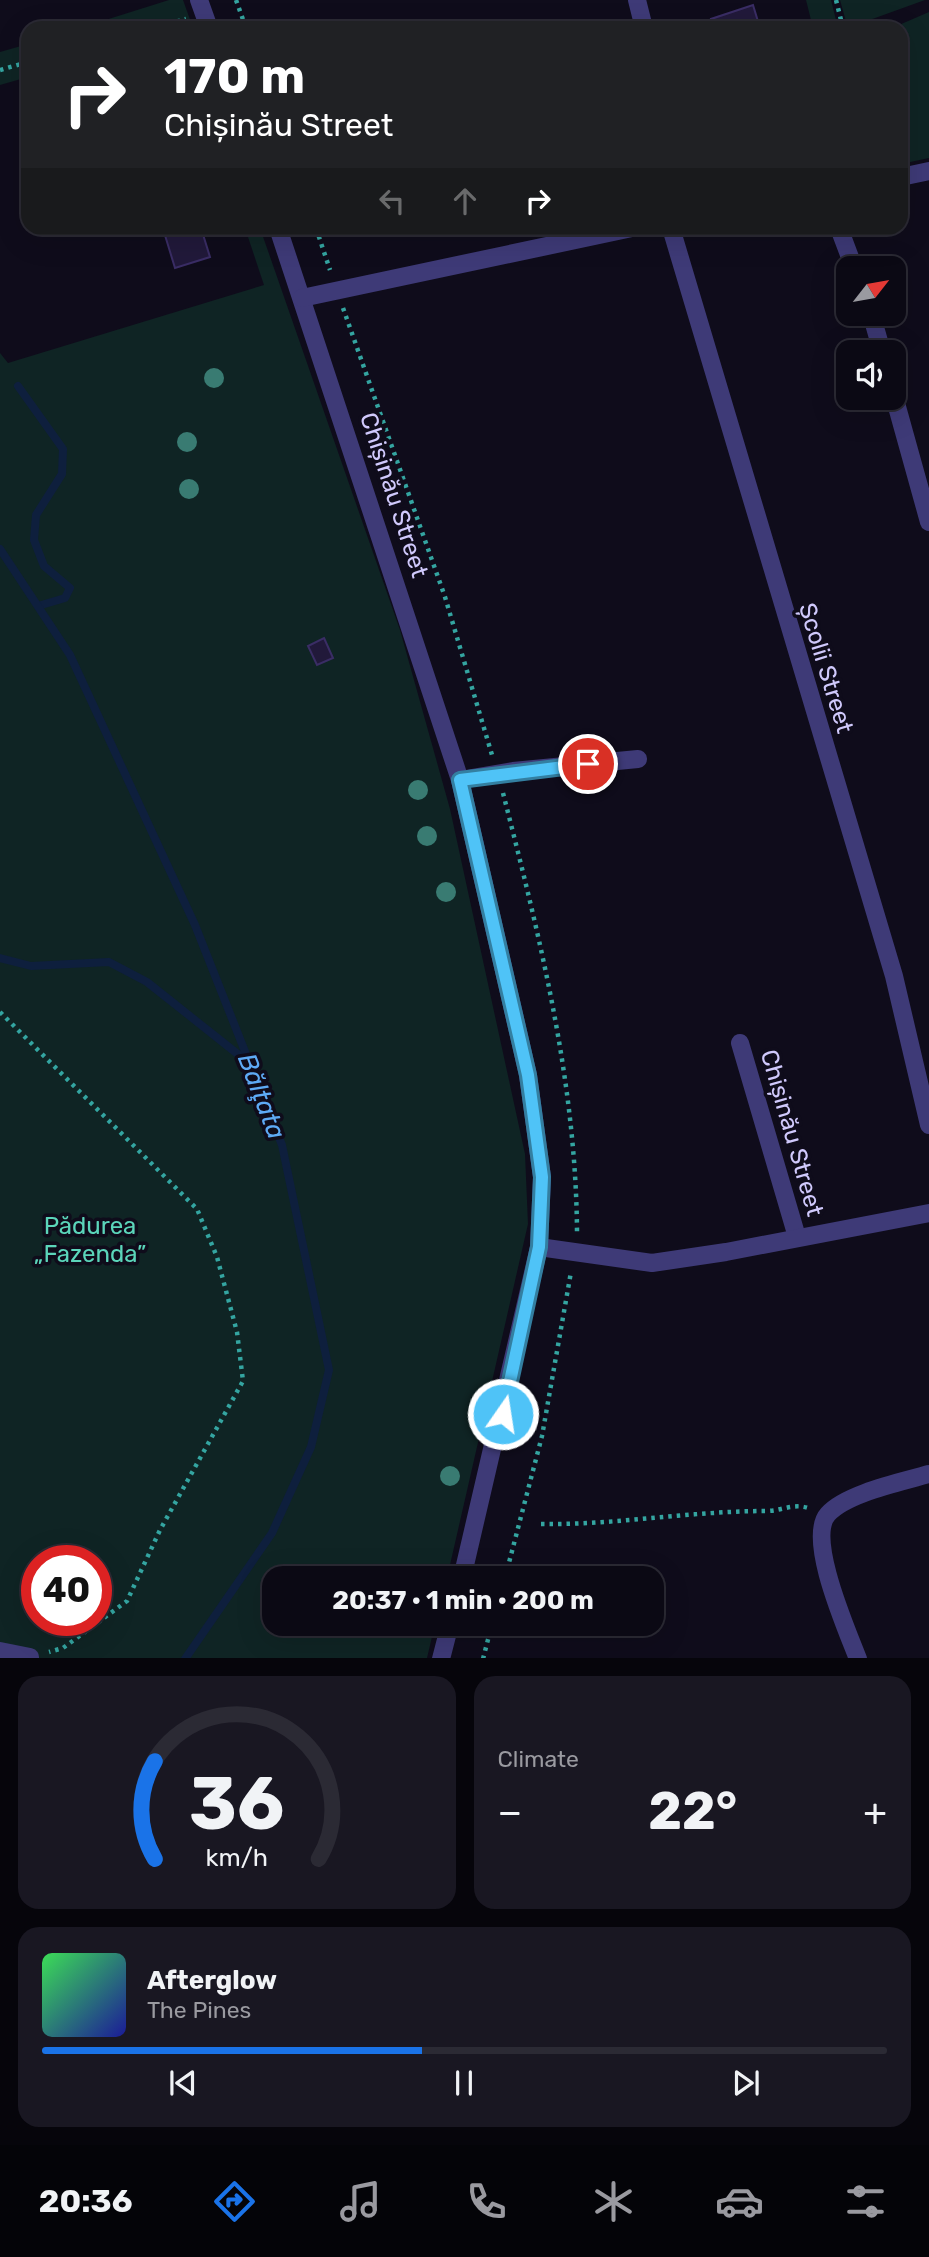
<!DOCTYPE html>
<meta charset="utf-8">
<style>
body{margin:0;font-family:Rubik,sans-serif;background:#191722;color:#f1f3f6;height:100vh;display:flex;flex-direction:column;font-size:26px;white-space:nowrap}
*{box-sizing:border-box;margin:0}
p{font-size:23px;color:#9a9aa0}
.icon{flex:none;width:38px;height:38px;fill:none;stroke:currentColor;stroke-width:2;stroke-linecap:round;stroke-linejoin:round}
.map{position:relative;height:1658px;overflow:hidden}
.panel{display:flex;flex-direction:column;gap:18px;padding:18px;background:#06050b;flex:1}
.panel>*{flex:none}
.guide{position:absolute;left:21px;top:21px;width:887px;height:214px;border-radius:21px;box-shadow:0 7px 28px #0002,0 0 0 2px #2b2a34;background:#202124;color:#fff;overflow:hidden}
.needle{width:46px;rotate:59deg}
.tools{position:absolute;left:836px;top:256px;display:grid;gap:14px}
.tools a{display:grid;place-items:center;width:70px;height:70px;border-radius:14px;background:#0b0914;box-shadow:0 7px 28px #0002,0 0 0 2px #2b2a34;font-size:35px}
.speed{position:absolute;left:21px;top:1545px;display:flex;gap:14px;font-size:35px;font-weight:700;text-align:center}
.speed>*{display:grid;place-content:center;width:91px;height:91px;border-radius:50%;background:#0b0914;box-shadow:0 7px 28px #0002,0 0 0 2px #2b2a34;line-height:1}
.speed .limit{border:10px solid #d22;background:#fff;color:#111}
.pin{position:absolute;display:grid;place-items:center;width:60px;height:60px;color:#fff;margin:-30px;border:4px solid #fff;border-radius:50%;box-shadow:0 2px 7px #0007}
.me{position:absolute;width:77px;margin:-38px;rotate:13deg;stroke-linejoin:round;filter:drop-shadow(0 0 5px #0008)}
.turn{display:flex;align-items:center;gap:24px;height:147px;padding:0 28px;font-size:32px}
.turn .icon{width:91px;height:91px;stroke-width:2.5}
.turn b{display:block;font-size:49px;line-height:60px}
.lanes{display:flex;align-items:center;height:66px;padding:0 28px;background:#0003;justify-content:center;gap:35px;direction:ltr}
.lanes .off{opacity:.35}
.big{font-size:52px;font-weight:700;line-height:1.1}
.panel .widget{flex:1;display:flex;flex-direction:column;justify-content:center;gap:10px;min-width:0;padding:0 24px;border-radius:21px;background:#191722}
.panel .dial{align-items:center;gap:0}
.dial svg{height:182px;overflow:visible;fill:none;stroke:#2b2a34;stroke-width:7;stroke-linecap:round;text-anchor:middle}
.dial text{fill:#f1f3f6;stroke:none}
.song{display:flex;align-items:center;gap:21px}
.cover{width:84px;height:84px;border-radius:10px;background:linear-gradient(135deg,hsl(130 70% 55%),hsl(240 70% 35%))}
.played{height:7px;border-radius:4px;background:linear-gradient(90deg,#1a73e8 45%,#2b2a34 45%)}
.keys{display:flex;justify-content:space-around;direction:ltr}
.heat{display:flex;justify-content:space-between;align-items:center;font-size:38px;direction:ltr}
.panel .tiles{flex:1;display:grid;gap:18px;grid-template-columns:1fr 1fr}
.widget:last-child{grid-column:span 2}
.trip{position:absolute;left:262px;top:1566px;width:402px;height:70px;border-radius:21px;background:#0b0914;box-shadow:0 7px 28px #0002,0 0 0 2px #2b2a34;font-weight:700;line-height:70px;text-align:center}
.tabs{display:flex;height:112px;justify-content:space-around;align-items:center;background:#040408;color:#9a9aa0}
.tabs .icon{width:49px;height:49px}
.tabs .selected{color:#1a73e8}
.tabs b{font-size:32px;color:#f1f3f6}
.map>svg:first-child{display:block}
.green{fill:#0f2424;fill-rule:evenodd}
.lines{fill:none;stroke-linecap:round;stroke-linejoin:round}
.stream{stroke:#0e1f3d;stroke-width:8}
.building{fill:#21193a;stroke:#3a2d65;stroke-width:2}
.path{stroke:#34a5a1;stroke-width:4.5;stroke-dasharray:3.5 5;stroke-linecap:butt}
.minor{stroke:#3e3a77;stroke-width:18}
.tree{fill:#397b72}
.route-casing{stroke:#337fa1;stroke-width:18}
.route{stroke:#4fc3f7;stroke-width:12}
.labels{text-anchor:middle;stroke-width:7;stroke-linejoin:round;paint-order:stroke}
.street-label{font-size:24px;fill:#d0c9fc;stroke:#0f0c1b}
.park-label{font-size:24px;fill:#5bd5ba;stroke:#0f0c1b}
.water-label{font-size:26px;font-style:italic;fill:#5eaaf5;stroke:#0f0c1b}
</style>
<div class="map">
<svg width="929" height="1659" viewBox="0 0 929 1659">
<rect width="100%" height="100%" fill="#0f0c1b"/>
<g class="green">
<polygon points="169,0 183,0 193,28 80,28"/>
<polygon points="806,0 831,0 838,28 813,28"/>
<polygon points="840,0 925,0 853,26 847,25"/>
<polygon points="929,12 929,158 901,164 901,28 892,28"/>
<polygon points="28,44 28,77 0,85 0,52"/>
<path d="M 245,228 L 260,228 L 400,630 L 450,809 L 525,1154 L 528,1224 L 447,1578 L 275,1578 L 275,1624 L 435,1624 L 427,1658 L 0,1658 L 0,353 L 8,363 L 264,285 ZM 37,1561 L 96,1561 L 96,1620 L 37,1620 Z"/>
</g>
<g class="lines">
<g class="stream">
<polyline points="18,386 63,449 62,474 36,515 34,540 44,566 70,588 65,598 38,606"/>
<polyline points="0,549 70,655 195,925 282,1145 329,1370 311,1447 272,1533 185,1659"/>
<polyline points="0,958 31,966 109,962 147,982 249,1063"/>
</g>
</g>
<g class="building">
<polygon points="753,5 760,28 714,28 711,19"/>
<polygon points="179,228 201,228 210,257 175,268 164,232"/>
<polygon points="324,638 333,658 317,665 308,646"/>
</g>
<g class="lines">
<g class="path">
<polyline points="236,0 246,28"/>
<polyline points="836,0 843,28"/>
<polyline points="152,28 186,19"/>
<polyline points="0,70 28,62"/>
<polyline points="316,228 330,270"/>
<polyline points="343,308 445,597 492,755"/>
<path d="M 503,793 C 540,938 576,1082 577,1232"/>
<polyline points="0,1012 197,1209 217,1257 237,1332 243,1381 160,1530 127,1601 63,1648 49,1652"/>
<path d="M 541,1524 C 617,1525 691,1511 766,1511 C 782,1511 792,1503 808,1508"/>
<polyline points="505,1578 542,1436 571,1272"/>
<polyline points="483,1659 492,1624"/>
</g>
<g class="minor">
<polyline points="199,0 209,28"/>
<polyline points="637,0 644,28"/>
<polyline points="901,177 929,171"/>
<polyline points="278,228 460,780 528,1075 542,1177 539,1247 462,1578"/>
<polyline points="671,228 894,976 929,1125"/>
<polyline points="839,228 854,268"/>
<polyline points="302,298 632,228"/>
<polyline points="871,313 882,352"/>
<polyline points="894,396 929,522"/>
<polyline points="460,780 513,771 638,759"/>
<polyline points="740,1043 797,1237"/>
<polyline points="539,1247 652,1263 726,1252 929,1213"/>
<polyline points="0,1651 30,1657"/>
<polyline points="441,1659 450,1624"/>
<path d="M 858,1659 C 847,1630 806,1538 828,1514 C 847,1493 902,1482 929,1474"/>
</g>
</g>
<g class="tree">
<circle cx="214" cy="378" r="10"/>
<circle cx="187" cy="442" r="10"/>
<circle cx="189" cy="489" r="10"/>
<circle cx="418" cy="790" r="10"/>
<circle cx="427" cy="836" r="10"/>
<circle cx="446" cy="892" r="10"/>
<circle cx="450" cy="1476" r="10"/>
</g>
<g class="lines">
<g class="route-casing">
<polyline id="route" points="503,1414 539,1247 542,1177 528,1075 460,780 588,764"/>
</g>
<use href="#route" class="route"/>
</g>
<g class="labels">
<g class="street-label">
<text transform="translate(394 495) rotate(72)" y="8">Chișinău Street</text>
<text transform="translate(826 668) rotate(73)" y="8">Școlii Street</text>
<text transform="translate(792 1133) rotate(74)" y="8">Chișinău Street</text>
</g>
<g class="park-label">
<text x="90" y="1234">Pădurea<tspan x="90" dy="28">„Fazenda”</tspan></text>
</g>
<g class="water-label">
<text transform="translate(262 1096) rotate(69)" y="9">Bălţata</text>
</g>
</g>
</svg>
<div class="tools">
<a><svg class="needle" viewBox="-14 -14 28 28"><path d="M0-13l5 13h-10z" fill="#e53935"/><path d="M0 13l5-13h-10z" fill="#9a9aa0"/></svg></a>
<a><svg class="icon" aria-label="sound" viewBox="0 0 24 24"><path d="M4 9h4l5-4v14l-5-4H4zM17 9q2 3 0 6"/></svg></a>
</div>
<div class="speed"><div class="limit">40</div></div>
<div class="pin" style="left:588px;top:764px;background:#d93025"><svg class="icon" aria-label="arrive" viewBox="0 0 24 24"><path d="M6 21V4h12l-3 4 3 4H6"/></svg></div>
<svg class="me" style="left:503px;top:1414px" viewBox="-20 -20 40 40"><circle r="17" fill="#4fc3f7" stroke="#fff" stroke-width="3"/><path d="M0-11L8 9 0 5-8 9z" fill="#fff"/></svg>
<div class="trip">20:37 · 1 min · 200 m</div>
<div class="guide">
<div class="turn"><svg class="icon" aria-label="right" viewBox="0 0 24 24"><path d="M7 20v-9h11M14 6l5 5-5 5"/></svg><div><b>170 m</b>Chișinău Street</div></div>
<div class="lanes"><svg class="icon off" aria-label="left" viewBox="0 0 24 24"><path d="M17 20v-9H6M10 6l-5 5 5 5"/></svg><svg class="icon off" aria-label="ahead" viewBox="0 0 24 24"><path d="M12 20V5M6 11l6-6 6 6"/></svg><svg class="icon" aria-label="right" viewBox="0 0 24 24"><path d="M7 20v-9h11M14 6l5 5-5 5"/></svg></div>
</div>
</div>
<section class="panel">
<div class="tiles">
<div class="widget dial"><svg viewBox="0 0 100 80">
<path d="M14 69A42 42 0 1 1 86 69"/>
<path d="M14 69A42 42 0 0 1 14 26" stroke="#1a73e8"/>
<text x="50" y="56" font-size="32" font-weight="700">36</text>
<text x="50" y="72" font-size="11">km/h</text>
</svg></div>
<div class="widget"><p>Climate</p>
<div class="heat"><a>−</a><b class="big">22°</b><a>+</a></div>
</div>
<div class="widget">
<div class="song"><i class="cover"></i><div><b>Afterglow</b><p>The Pines</p></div></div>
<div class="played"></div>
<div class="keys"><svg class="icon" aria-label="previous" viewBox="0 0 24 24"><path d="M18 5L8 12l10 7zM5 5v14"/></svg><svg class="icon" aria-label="pause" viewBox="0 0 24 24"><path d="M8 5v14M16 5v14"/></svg><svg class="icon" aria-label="next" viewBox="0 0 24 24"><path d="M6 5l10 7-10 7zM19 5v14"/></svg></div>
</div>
</div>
</section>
<nav class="tabs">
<b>20:36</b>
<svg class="icon selected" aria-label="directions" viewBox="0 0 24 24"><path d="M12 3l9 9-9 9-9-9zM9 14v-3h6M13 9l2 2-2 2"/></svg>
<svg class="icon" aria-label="music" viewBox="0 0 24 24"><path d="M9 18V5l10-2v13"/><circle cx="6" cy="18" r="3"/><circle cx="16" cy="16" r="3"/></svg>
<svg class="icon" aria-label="phone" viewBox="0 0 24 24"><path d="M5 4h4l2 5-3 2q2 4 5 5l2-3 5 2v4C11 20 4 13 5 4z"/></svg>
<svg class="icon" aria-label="climate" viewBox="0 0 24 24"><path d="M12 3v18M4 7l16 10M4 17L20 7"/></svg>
<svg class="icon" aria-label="car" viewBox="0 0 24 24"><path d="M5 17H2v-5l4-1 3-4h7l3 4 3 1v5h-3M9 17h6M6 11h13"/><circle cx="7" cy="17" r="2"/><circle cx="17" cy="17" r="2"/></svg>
<svg class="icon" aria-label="filters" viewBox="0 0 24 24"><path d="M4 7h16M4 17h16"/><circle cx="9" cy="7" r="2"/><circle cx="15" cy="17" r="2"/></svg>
</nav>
